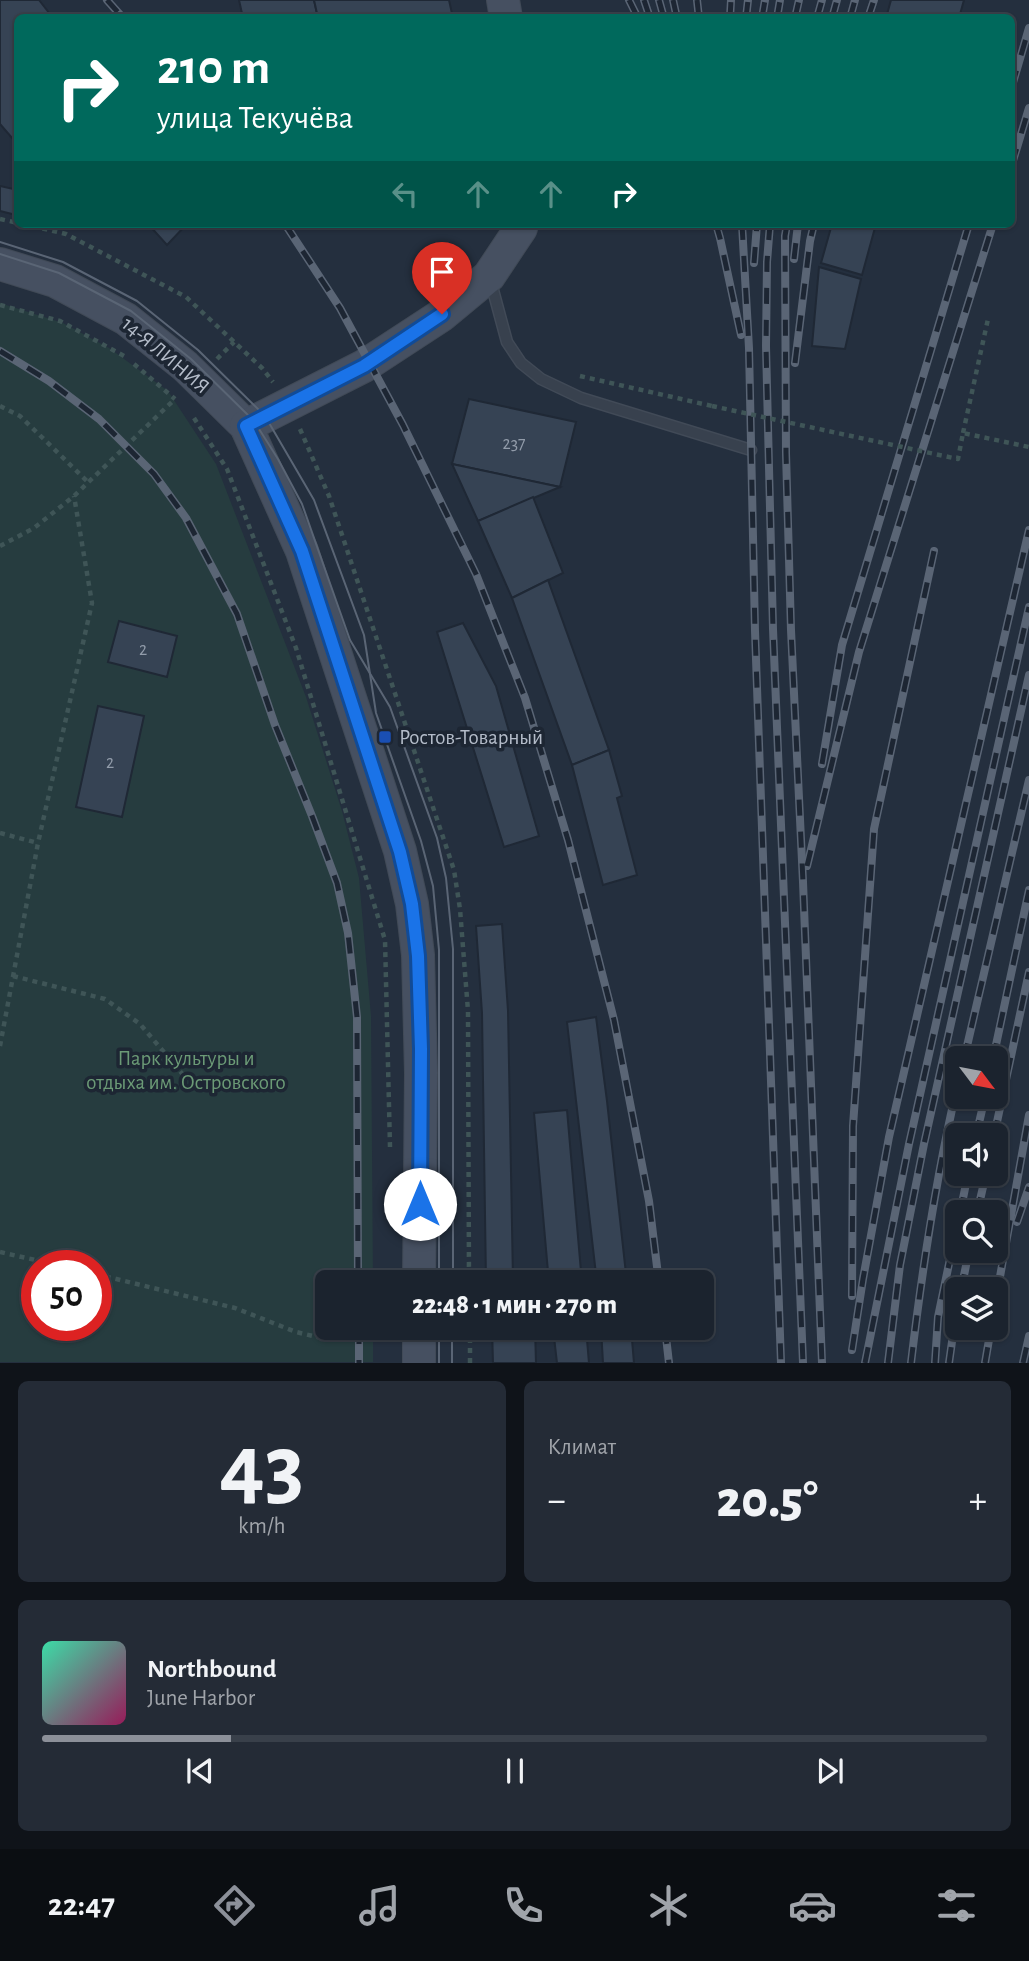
<!DOCTYPE html>
<html lang="ru">
<meta charset="utf-8">
<style>
body{margin:0;font-family:"Alegreya Sans",sans-serif;background:#242b36;color:#f1f3f6;height:100vh;display:flex;flex-direction:column;font-size:26px;white-space:nowrap}
*{box-sizing:border-box;margin:0}
p{font-size:23px;color:#a0a4aa}
.icon{flex:none;width:38px;height:38px;fill:none;stroke:currentColor;stroke-width:2;stroke-linecap:round;stroke-linejoin:round}
.map{position:relative;height:1363px;overflow:hidden}
.drawer{display:flex;flex-direction:column;gap:18px;padding:18px;background:#0f1319;flex:1}
.drawer>*{flex:none}
.top-card{position:absolute;left:14px;top:14px;width:1001px;height:214px;border-radius:10px;box-shadow:0 2px 5px #0004,0 0 0 2px #39404a;background:#00695c;color:#fff;overflow:hidden}
.needle{width:46px;rotate:122deg}
.controls{position:absolute;left:945px;top:1046px;display:grid;gap:14px}
.controls a{display:grid;place-items:center;width:63px;height:63px;border-radius:10px;background:#1b232e;box-shadow:0 2px 5px #0004,0 0 0 2px #39404a;font-size:35px}
.speed{position:absolute;left:21px;top:1250px;display:flex;gap:14px;font-size:35px;font-weight:700;text-align:center}
.speed>*{display:grid;place-content:center;width:91px;height:91px;border-radius:50%;background:#1b232e;box-shadow:0 2px 5px #0004,0 0 0 2px #39404a;line-height:1}
.speed .limit{border:10px solid #d22;background:#fff;color:#111}
.pin{position:absolute;display:grid;place-items:center;width:60px;height:60px;color:#fff;margin:-72px -30px;border-radius:50% 50% 50% 0;rotate:-45deg;box-shadow:0 0 7px #0007}
.pin .icon{rotate:45deg}
.me{position:absolute;width:77px;margin:-38px;rotate:0deg;stroke-linejoin:round;filter:drop-shadow(0 0 5px #0008)}
.turn{display:flex;align-items:center;gap:24px;height:147px;padding:0 28px;font-size:32px}
.turn .icon{width:91px;height:91px;stroke-width:2.5}
.turn b{display:block;font-size:49px;line-height:60px}
.lanes{display:flex;align-items:center;height:66px;padding:0 28px;background:#0003;justify-content:center;gap:35px;direction:ltr}
.lanes .off{opacity:.35}
.big{font-size:52px;font-weight:800;line-height:1.1}
.drawer .widget{flex:1;display:flex;flex-direction:column;justify-content:center;gap:10px;min-width:0;padding:0 24px;border-radius:10px;background:#242b36}
.drawer .dial{align-items:center;gap:0}
.dial b{font-size:91px;line-height:1}
.song{display:flex;align-items:center;gap:21px}
.cover{width:84px;height:84px;border-radius:10px;background:linear-gradient(135deg,hsl(160 70% 55%),hsl(330 70% 35%))}
.played{height:7px;border-radius:4px;background:linear-gradient(90deg,#8c9099 20%,#39404a 20%)}
.keys{display:flex;justify-content:space-around;direction:ltr}
.heat{display:flex;justify-content:space-between;align-items:center;font-size:38px;direction:ltr}
.drawer .tiles{flex:1;display:grid;gap:18px;grid-template-columns:1fr 1fr}
.widget:last-child{grid-column:span 2}
.trip{position:absolute;left:315px;top:1270px;width:399px;height:70px;border-radius:10px;background:#1b232e;box-shadow:0 2px 5px #0004,0 0 0 2px #39404a;font-weight:800;line-height:70px;text-align:center}
.tab-bar{display:flex;height:112px;justify-content:space-around;align-items:center;background:#0b0e12;color:#a0a4aa}
.tab-bar .icon{width:49px;height:49px}
.tab-bar .current{color:#8c9099}
.tab-bar b{font-size:32px;color:#f1f3f6}
.map>svg:first-child{display:block}
.green{fill:#263c3f;fill-rule:evenodd}
.building{fill:#364354;stroke:#1f2835;stroke-width:2}
.lines{fill:none;stroke-linecap:round;stroke-linejoin:round}
.lane-casing{stroke:#414a57;stroke-width:13}
.secondary-casing{stroke:#414a57;stroke-width:34}
.path{stroke:#3f5557;stroke-width:4.5;stroke-dasharray:5 5;stroke-linecap:butt}
.lane{stroke:#38414e;stroke-width:10}
.secondary{stroke:#465061;stroke-width:32}
.tram{stroke:#5a6575;stroke-width:2}
.rail-casing{stroke:#5a6575;stroke-width:8}
.rail{stroke:#1d2633;stroke-width:5;stroke-dasharray:16;stroke-linecap:butt}
.path-bridge{stroke:#3f5557;stroke-width:4.5;stroke-dasharray:5 5;stroke-linecap:butt}
.route-casing{stroke:#114b97;stroke-width:18}
.route{stroke:#1a73e8;stroke-width:12}
.transit-dot{fill:#1a4fb4;stroke:#1d2633;stroke-width:2.5}
.labels{text-anchor:middle;stroke-width:7;stroke-linejoin:round;paint-order:stroke}
.number-label{font-size:18px;fill:#929caa}
.street-label{font-size:21px;fill:#b4bcc9;stroke:#1d2633}
.poi-label{font-size:21px;fill:#b4bcc9;stroke:#1d2633;text-anchor:start}
.park-label{font-size:21px;fill:#6b9a76;stroke:#1d2633}
</style>
<div class="map">
<svg width="1029" height="1363" viewBox="0 0 1029 1363">
<rect width="100%" height="100%" fill="#242f3e"/>
<path class="green" d="M 0,303 L 63,323 L 109,348 L 168,391 L 216,464 L 306,697 L 342,811 L 359,878 L 371,1016 L 373,1283 L 327,1283 L 327,1328 L 373,1328 L 373,1362 L 0,1362 ZM 37,1265 L 96,1265 L 96,1325 L 37,1325 Z"/>
<g class="building">
<polygon points="0,0 39,0 53,18 18,18 18,145 0,124"/>
<polygon points="239,0 314,0 318,18 243,18"/>
<polygon points="314,0 449,0 453,18 318,18"/>
<polygon points="891,0 964,0 959,18 886,18"/>
<polygon points="0,186 18,190 16,215 0,211"/>
<polygon points="148,224 186,224 186,225 167,245"/>
<polygon points="832,224 876,224 862,275 821,263"/>
<polygon points="819,267 861,279 845,349 812,346"/>
<polygon points="469,399 576,422 560,487 452,464"/>
<polygon points="452,464 560,487 478,521"/>
<polygon points="533,497 563,573 512,598 478,521"/>
<polygon points="548,580 609,750 572,765 512,598"/>
<polygon points="119,621 177,636 167,677 108,662"/>
<polygon points="463,623 496,686 539,836 504,847 437,632"/>
<polygon points="98,706 144,716 122,817 76,807"/>
<polygon points="609,750 622,796 617,798 637,875 603,885 572,765"/>
<polygon points="502,924 508,1011 513,1280 486,1281 482,1013 476,926"/>
<polygon points="596,1017 607,1101 627,1283 597,1283 567,1022"/>
<polygon points="567,1110 582,1283 549,1283 534,1113"/>
<polygon points="492,1328 535,1328 536,1363 493,1363"/>
<polygon points="553,1328 586,1328 589,1363 557,1363"/>
<polygon points="601,1328 631,1328 634,1363 603,1363"/>
</g>
<g class="lines">
<g class="lane-casing">
<polyline id="lane" points="490,279 507,342 521,363 541,379 581,398 751,450"/>
</g>
<g class="secondary-casing">
<g id="secondary">
<polyline points="503,0 506,18"/>
<polyline points="0,264 55,281 126,319 185,366 246,426 302,551 400,851 412,904 418,955 421,1073 419,1283"/>
<polyline points="246,426 364,366 442,315 489,276 521,228 522,224"/>
<polyline points="419,1363 419,1328"/>
</g>
</g>
<g class="path">
<polyline points="0,219 18,223"/>
<polyline points="23,224 66,234 186,297 262,368 273,382"/>
<polyline points="0,305 60,321 124,356"/>
<polyline points="217,359 234,342"/>
<polyline points="134,364 175,399"/>
<polyline points="580,376 712,406"/>
<polyline points="0,406 20,416 89,483"/>
<polyline points="194,418 227,469 296,648 385,940 390,1147"/>
<polyline points="300,429 329,496 454,870 460,909 468,1011 469,1283"/>
<polyline points="963,433 988,319"/>
<polyline points="0,546 34,528 74,496 175,399"/>
<polyline points="0,833 38,843"/>
<polyline points="13,976 105,999 140,1024 185,1077"/>
<polyline points="0,1046 38,843 92,603 74,496"/>
<polyline points="0,1252 57,1265"/>
<polyline points="96,1274 235,1308 296,1332 326,1339"/>
<polyline points="470,1328 470,1363"/>
</g>
<use href="#lane" class="lane"/>
<use href="#secondary" class="secondary"/>
<g class="tram">
<polyline points="0,242 63,262 137,301 198,350 265,416 314,500 364,635 376,713 421,841 433,886 439,950 439,1283"/>
<polyline points="0,254 59,273 131,311 191,359 254,421 278,459 302,504 350,640 390,707 437,838 446,878 453,949 453,1283"/>
<polyline points="439,1328 439,1363"/>
<polyline points="452,1363 452,1328"/>
</g>
<g class="rail-casing">
<g id="rail">
<polyline points="107,0 123,18"/>
<polyline points="629,0 638,18"/>
<polyline points="644,0 650,18"/>
<polyline points="659,0 664,18"/>
<polyline points="673,0 677,18"/>
<polyline points="697,0 699,18"/>
<polyline points="730,18 731,0"/>
<polyline points="746,18 748,0"/>
<polyline points="762,18 765,0"/>
<polyline points="777,18 780,0"/>
<polyline points="795,18 799,0"/>
<polyline points="817,18 822,0"/>
<polyline points="832,18 837,0"/>
<polyline points="850,18 855,0"/>
<polyline points="868,18 874,0"/>
<polyline points="1012,86 1029,28"/>
<polyline points="1012,164 1029,108"/>
<polyline points="285,224 340,308 403,425 476,574 525,698 568,840 614,1020 649,1201 659,1283"/>
<polyline points="716,224 720,238 741,335"/>
<polyline points="742,224 749,348 755,631 781,1363"/>
<polyline points="770,224 767,262 766,346 773,629 803,1363"/>
<polyline points="787,224 785,236 786,453 791,630 803,882 822,1363"/>
<polyline points="794,259 798,224"/>
<polyline points="754,263 757,224"/>
<polyline points="0,351 49,381 99,419 154,474 186,518 237,614 275,725 312,816 337,883 348,933 357,1017 358,1283"/>
<polyline points="795,363 810,241 814,224"/>
<polyline points="822,764 842,645 969,224"/>
<polyline points="807,866 859,652 993,224"/>
<polyline points="964,1059 1029,780"/>
<polyline points="993,1059 1029,890"/>
<polyline points="976,1136 985,1097"/>
<polyline points="994,1136 1029,972"/>
<polyline points="960,1213 968,1174"/>
<polyline points="977,1213 986,1174"/>
<polyline points="1017,1222 1029,1187"/>
<polyline points="961,1290 969,1251"/>
<polyline points="852,1296 853,1126 874,829 934,551"/>
<polyline points="996,1299 1029,1115"/>
<polyline points="359,1328 359,1363"/>
<polyline points="665,1328 669,1363"/>
<polyline points="852,1350 863,1279 889,1137 1029,530"/>
<polyline points="865,1363 909,1144 1029,607"/>
<polyline points="888,1363 900,1265 924,1144 1029,675"/>
<path d="M 911,1363 C 922,1270 936,1178 957,1087"/>
<polyline points="935,1363 938,1317 957,1225"/>
<polyline points="949,1363 957,1306"/>
<polyline points="985,1363 991,1328"/>
<polyline points="1023,1363 1029,1336"/>
</g>
</g>
<use href="#rail" class="rail"/>
<polyline class="path-bridge" points="712,406 958,459 963,433 1029,447"/>
</g>
<g class="lines">
<g class="route-casing">
<polyline id="route" points="420,1204 421,1049 418,956 412,904 400,852 302,551 246,426 364,366 442,314"/>
</g>
<use href="#route" class="route"/>
</g>
<rect class="transit-dot" x="378" y="730" width="14" height="14" rx="3.5"/>
<g class="labels">
<g class="number-label">
<text x="514" y="449">237</text>
<text x="143" y="655">2</text>
<text x="110" y="768">2</text>
</g>
<g class="street-label">
<text transform="translate(166 355) rotate(40)" y="7">14-Я ЛИНИЯ</text>
</g>
<g class="poi-label">
<text x="399" y="744">Ростов-Товарный</text>
</g>
<g class="park-label">
<text x="186" y="1065">Парк культуры и<tspan x="186" dy="24">отдыха им. Островского</tspan></text>
</g>
</g>
</svg>
<div class="controls">
<a><svg class="needle" viewBox="-14 -14 28 28"><path d="M0-13l5 13h-10z" fill="#e53935"/><path d="M0 13l5-13h-10z" fill="#a0a4aa"/></svg></a>
<a><svg class="icon" aria-label="sound" viewBox="0 0 24 24"><path d="M4 9h4l5-4v14l-5-4H4zM17 9q2 3 0 6"/></svg></a>
<a><svg class="icon" aria-label="search" viewBox="0 0 24 24"><circle cx="10" cy="10" r="6"/><path d="M15 15l6 6"/></svg></a>
<a><svg class="icon" aria-label="layers" viewBox="0 0 24 24"><path d="M12 4l9 5-9 5-9-5zM3 14l9 5 9-5"/></svg></a>
</div>
<div class="speed"><div class="limit">50</div></div>
<div class="pin" style="left:442px;top:314px;background:#d93025"><svg class="icon" aria-label="arrive" viewBox="0 0 24 24"><path d="M6 21V4h12l-3 4 3 4H6"/></svg></div>
<svg class="me" style="left:420px;top:1204px" viewBox="-20 -20 40 40"><circle r="19" fill="#fff"/><path d="M0-13L10 11 0 6-10 11z" fill="#1a73e8"/></svg>
<div class="trip">22:48 · 1 мин · 270 m</div>
<div class="top-card">
<div class="turn"><svg class="icon" aria-label="right" viewBox="0 0 24 24"><path d="M7 20v-9h11M14 6l5 5-5 5"/></svg><div><b>210 m</b>улица Текучёва</div></div>
<div class="lanes"><svg class="icon off" aria-label="left" viewBox="0 0 24 24"><path d="M17 20v-9H6M10 6l-5 5 5 5"/></svg><svg class="icon off" aria-label="ahead" viewBox="0 0 24 24"><path d="M12 20V5M6 11l6-6 6 6"/></svg><svg class="icon off" aria-label="ahead" viewBox="0 0 24 24"><path d="M12 20V5M6 11l6-6 6 6"/></svg><svg class="icon" aria-label="right" viewBox="0 0 24 24"><path d="M7 20v-9h11M14 6l5 5-5 5"/></svg></div>
</div>
</div>
<section class="drawer">
<div class="tiles">
<div class="widget dial"><b>43</b><p>km/h</p></div>
<div class="widget"><p>Климат</p>
<div class="heat"><a>−</a><b class="big">20.5°</b><a>+</a></div>
</div>
<div class="widget">
<div class="song"><i class="cover"></i><div><b>Northbound</b><p>June Harbor</p></div></div>
<div class="played"></div>
<div class="keys"><svg class="icon" aria-label="previous" viewBox="0 0 24 24"><path d="M18 5L8 12l10 7zM5 5v14"/></svg><svg class="icon" aria-label="pause" viewBox="0 0 24 24"><path d="M8 5v14M16 5v14"/></svg><svg class="icon" aria-label="next" viewBox="0 0 24 24"><path d="M6 5l10 7-10 7zM19 5v14"/></svg></div>
</div>
</div>
</section>
<nav class="tab-bar">
<b>22:47</b>
<svg class="icon current" aria-label="directions" viewBox="0 0 24 24"><path d="M12 3l9 9-9 9-9-9zM9 14v-3h6M13 9l2 2-2 2"/></svg>
<svg class="icon" aria-label="music" viewBox="0 0 24 24"><path d="M9 18V5l10-2v13"/><circle cx="6" cy="18" r="3"/><circle cx="16" cy="16" r="3"/></svg>
<svg class="icon" aria-label="phone" viewBox="0 0 24 24"><path d="M5 4h4l2 5-3 2q2 4 5 5l2-3 5 2v4C11 20 4 13 5 4z"/></svg>
<svg class="icon" aria-label="climate" viewBox="0 0 24 24"><path d="M12 3v18M4 7l16 10M4 17L20 7"/></svg>
<svg class="icon" aria-label="car" viewBox="0 0 24 24"><path d="M5 17H2v-5l4-1 3-4h7l3 4 3 1v5h-3M9 17h6M6 11h13"/><circle cx="7" cy="17" r="2"/><circle cx="17" cy="17" r="2"/></svg>
<svg class="icon" aria-label="filters" viewBox="0 0 24 24"><path d="M4 7h16M4 17h16"/><circle cx="9" cy="7" r="2"/><circle cx="15" cy="17" r="2"/></svg>
</nav>
